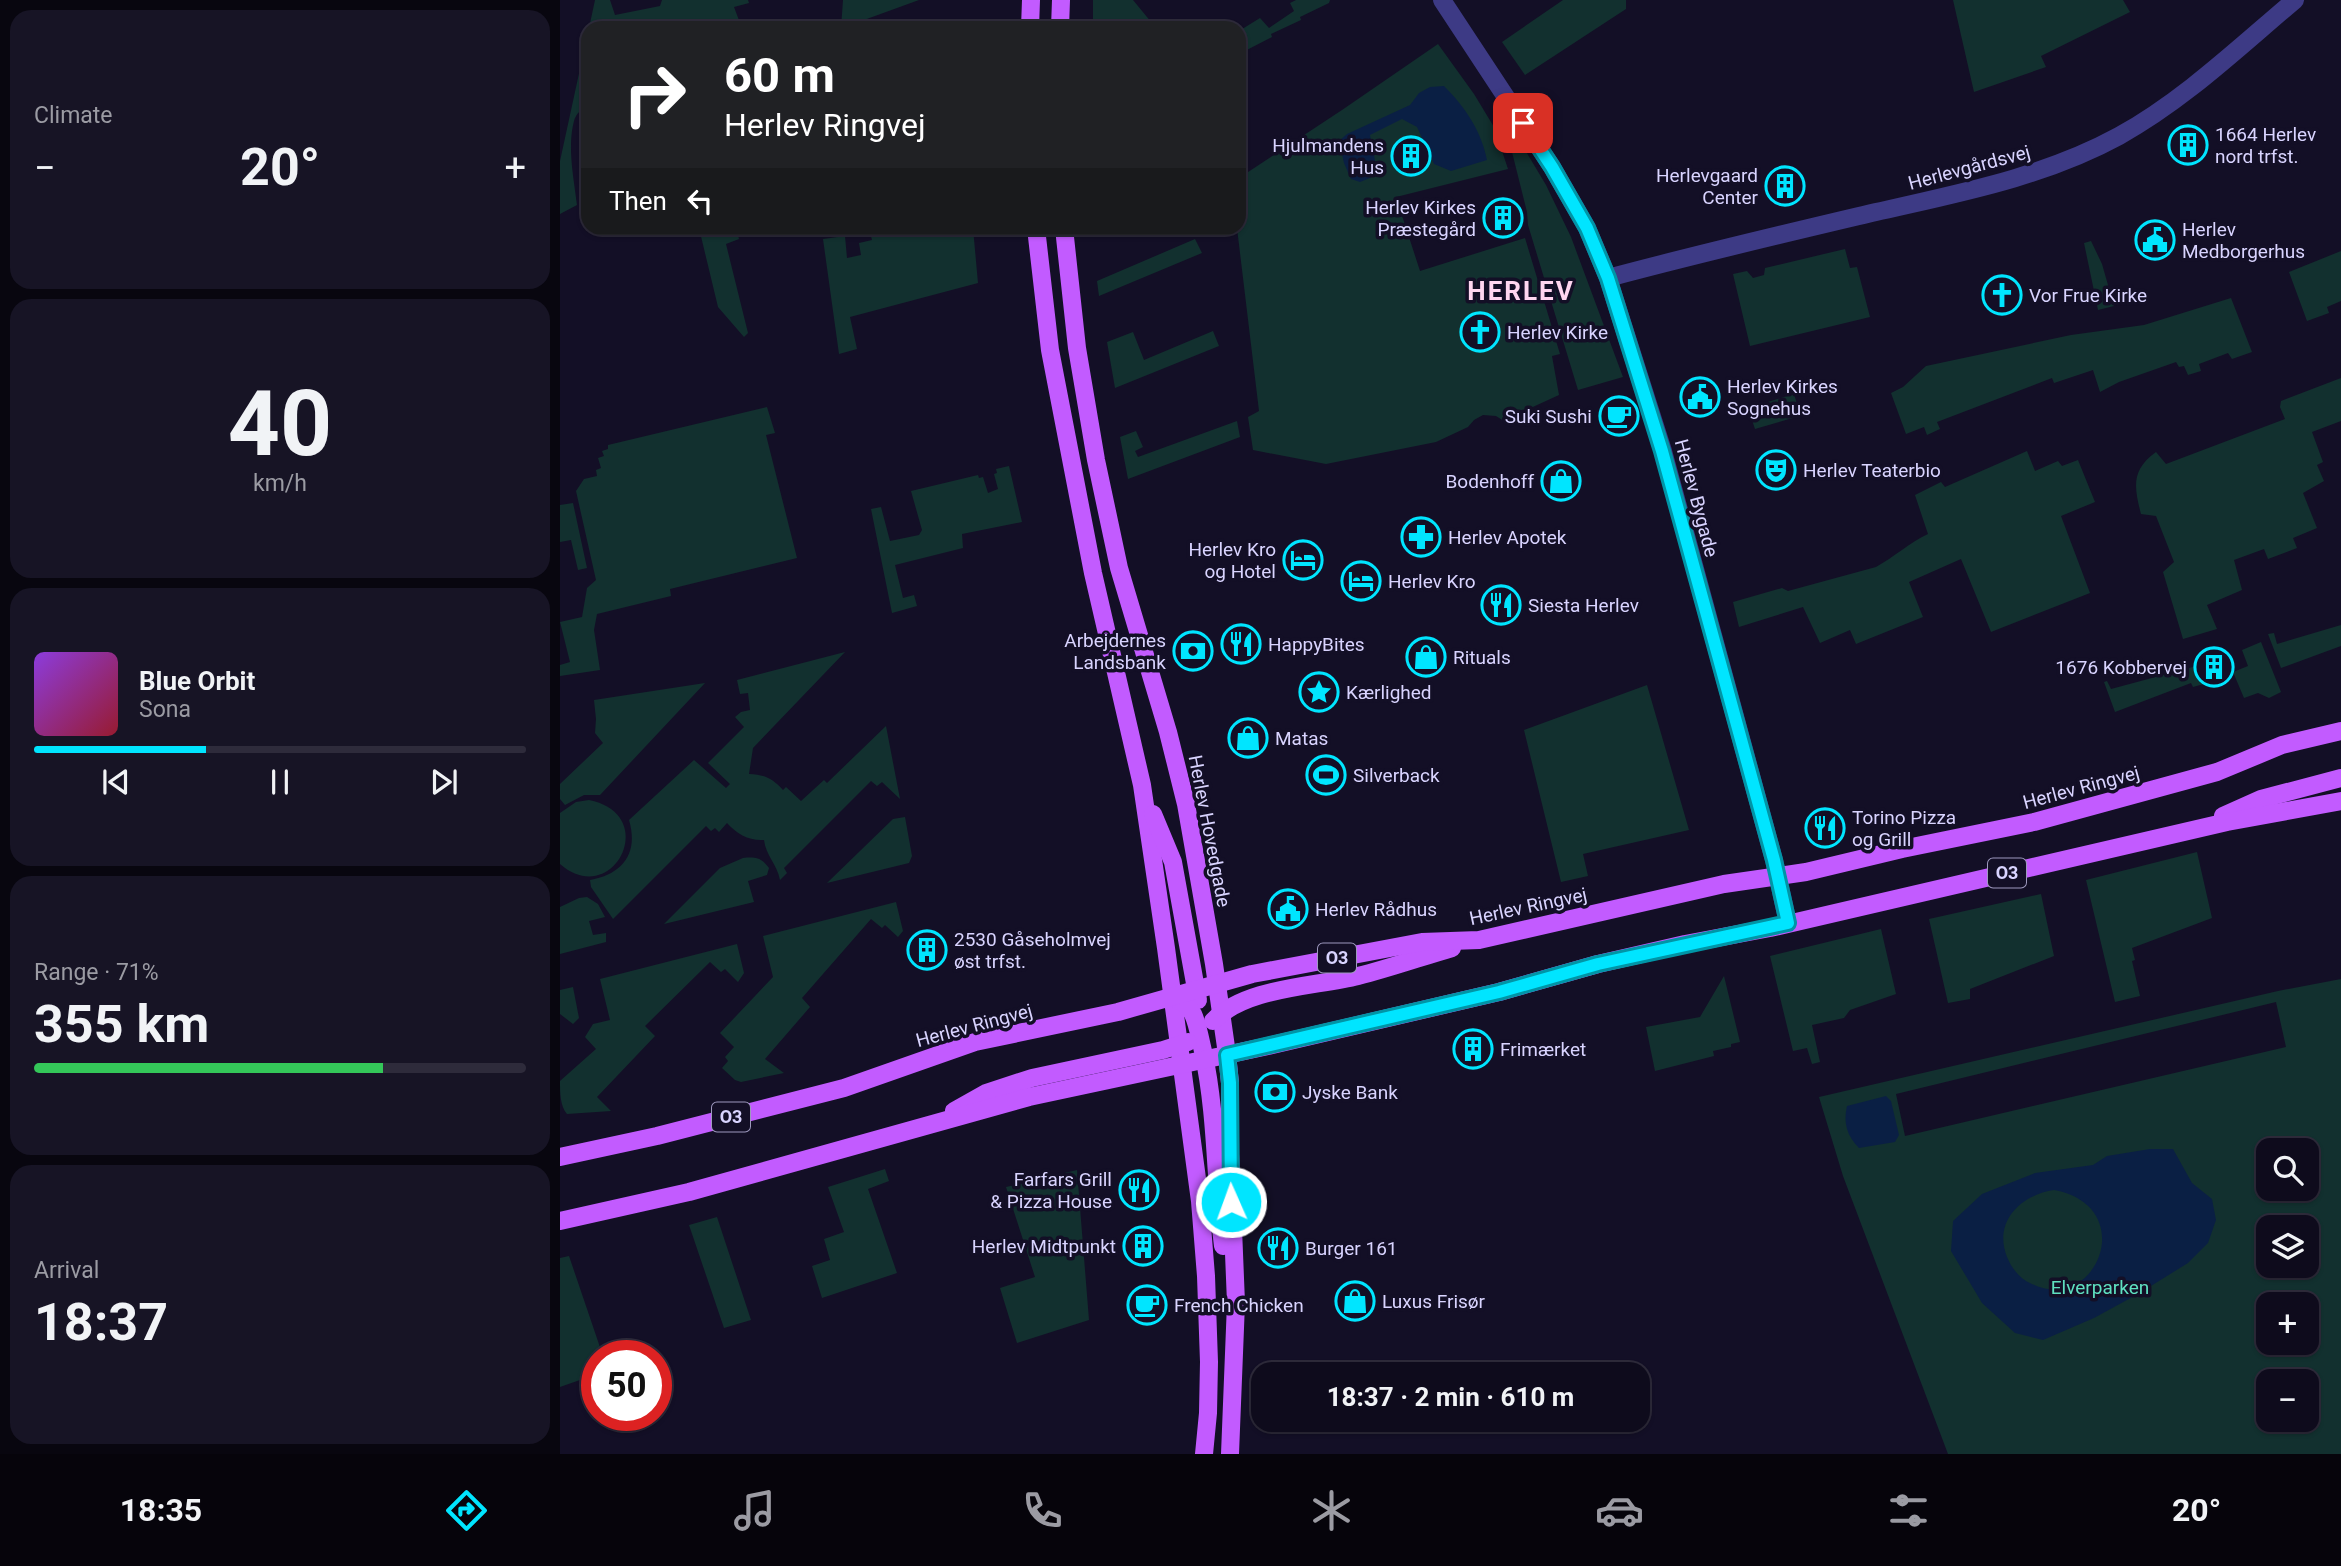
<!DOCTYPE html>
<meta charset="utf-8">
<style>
body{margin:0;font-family:Roboto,sans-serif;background:#171425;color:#f1f3f6;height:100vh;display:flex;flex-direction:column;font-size:26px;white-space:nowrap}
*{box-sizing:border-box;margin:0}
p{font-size:23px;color:#9b9ba3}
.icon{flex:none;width:38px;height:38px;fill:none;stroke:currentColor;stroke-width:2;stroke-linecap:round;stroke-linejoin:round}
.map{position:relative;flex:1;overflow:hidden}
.panel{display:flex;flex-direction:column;gap:10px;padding:10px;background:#08060f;width:560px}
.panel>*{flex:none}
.guide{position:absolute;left:21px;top:21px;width:665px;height:214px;border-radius:21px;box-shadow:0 2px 5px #0004,0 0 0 2px #2e2b3b;background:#202124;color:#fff;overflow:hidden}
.fabs{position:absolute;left:1696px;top:1138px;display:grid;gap:14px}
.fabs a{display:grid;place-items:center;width:63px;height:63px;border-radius:14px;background:#0e0b1c;box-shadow:0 2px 5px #0004,0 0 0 2px #2e2b3b;font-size:35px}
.speed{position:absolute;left:21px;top:1340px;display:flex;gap:14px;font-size:35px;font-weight:700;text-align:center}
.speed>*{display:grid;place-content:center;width:91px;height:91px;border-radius:50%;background:#0e0b1c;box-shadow:0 2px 5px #0004,0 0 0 2px #2e2b3b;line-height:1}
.speed .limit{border:10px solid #d22;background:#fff;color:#111}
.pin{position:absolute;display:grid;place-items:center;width:60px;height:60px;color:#fff;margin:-30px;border-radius:14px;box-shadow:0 4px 10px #0006}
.me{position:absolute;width:77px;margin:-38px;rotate:358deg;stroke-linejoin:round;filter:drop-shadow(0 0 5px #0008)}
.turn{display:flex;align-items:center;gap:24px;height:147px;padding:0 28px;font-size:32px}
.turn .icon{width:91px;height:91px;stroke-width:2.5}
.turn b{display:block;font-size:49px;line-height:60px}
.then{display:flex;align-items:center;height:66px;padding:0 28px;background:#0003;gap:14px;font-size:26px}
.big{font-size:52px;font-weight:700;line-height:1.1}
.panel .tile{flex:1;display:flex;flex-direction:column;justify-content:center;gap:10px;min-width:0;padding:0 24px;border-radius:21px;background:#171425}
.panel .dial{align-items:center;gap:0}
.dial b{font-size:91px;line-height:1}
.song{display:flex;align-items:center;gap:21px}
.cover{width:84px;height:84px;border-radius:10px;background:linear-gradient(135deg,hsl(270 70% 55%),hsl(350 70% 35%))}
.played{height:7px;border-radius:4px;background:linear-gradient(90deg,#00e5ff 35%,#2e2b3b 35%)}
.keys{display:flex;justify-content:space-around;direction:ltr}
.heat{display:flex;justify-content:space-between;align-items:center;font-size:38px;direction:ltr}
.charge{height:10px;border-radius:5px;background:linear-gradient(90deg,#34c759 71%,#2e2b3b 0)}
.trip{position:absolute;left:691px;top:1362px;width:399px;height:70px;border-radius:21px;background:#0e0b1c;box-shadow:0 2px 5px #0004,0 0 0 2px #2e2b3b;font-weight:700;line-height:70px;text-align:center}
.dock{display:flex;height:112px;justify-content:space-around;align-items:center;background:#06040b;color:#9b9ba3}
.dock .icon{width:49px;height:49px}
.dock .on{color:#00e5ff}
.dock b{font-size:32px;color:#f1f3f6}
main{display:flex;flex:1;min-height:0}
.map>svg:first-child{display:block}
.green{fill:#12302f;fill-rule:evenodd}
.water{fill:#0a1f44;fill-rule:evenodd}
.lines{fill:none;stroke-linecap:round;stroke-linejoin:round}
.minor{stroke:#3d3a85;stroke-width:18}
.major{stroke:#c25bff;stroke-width:18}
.route-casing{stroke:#0095a6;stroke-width:18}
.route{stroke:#00e5ff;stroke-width:12}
.labels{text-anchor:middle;stroke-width:7;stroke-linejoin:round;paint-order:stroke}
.shield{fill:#130f26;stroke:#9e99be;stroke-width:2}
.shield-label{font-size:18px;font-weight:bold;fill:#d9d4ff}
.poi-label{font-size:19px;fill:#d9d4ff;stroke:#130f26;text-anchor:start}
.street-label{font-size:19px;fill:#d9d4ff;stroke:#130f26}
.park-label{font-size:19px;fill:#5fe0c0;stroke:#130f26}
.district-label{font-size:26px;font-weight:bold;letter-spacing:2px;fill:#ffd6f0;stroke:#130f26}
</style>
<main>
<section class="panel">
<div class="tile"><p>Climate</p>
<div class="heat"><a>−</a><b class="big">20°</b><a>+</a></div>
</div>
<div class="tile dial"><b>40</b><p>km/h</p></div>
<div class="tile">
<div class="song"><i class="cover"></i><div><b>Blue Orbit</b><p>Sona</p></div></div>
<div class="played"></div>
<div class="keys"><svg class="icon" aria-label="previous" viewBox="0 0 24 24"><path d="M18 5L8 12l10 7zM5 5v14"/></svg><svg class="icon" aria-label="pause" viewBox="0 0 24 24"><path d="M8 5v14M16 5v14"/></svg><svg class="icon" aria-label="next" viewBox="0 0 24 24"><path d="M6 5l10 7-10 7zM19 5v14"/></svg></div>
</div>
<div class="tile"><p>Range · 71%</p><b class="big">355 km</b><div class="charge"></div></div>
<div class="tile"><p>Arrival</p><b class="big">18:37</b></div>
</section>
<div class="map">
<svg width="1781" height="1454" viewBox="0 0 1781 1454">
<rect width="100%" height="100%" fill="#130f26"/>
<g class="green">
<polygon points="35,0 50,0 55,15 100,6 102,0 188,0 189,3 174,7 180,23 170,25 170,28 29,28"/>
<polygon points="283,0 359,0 293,24 294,28 281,28"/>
<polygon points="533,0 573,0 596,28 533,28"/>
<polygon points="736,0 770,0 769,3 740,17 741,20 711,34 712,37 679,54 679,43 683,40 679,31 700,18 709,28 734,11 730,3"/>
<polygon points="1003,0 1066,0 1066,9 965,75 942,42"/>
<polygon points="1393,0 1563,0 1570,12 1481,56 1486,67 1414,92"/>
<path d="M 28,32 L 28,105 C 22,109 16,113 14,121 C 7,147 14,179 17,205 L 0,214 L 0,161 Z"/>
<polygon points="878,44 914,94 934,127 948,169 836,197 860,271 965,238 1000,354 992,356 999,395 962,412 947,423 936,416 923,415 914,420 908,427 876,442 766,464 693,450 688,417 699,411 677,228 679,178 782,110"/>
<polygon points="956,135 986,185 1011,237 1063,377 1018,390 968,225 967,212 949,140"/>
<polygon points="139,228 176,228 179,239 166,244 188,333 184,337 158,307"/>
<polygon points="309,228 413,228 418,283 290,317 297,349 279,354 263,239 285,236 287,258 301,255 299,243 312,240"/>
<polygon points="635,239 642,253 539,296 537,281"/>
<polygon points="1531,241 1542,264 1554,306 1538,310 1524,243"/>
<polygon points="1285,249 1290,268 1297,267 1310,317 1190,346 1173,274 1187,271 1193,278 1204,275 1205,268"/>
<polygon points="1781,251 1781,301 1767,307 1769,313 1747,321 1729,272"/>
<polygon points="1671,298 1692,352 1672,359 1668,353 1639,364 1641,371 1628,375 1624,366 1619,367 1616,362 1559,382 1540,392 1533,370 1494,383 1492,378 1377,422 1380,429 1367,435 1364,427 1346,434 1331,393 1343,387 1366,366 1511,335 1584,325"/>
<polygon points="653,331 659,346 555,388 547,342 573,332 584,360"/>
<path d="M 1781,378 L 1781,421 L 1752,432 L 1763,462 L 1757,465 L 1764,481 L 1743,493 L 1757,528 L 1733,538 L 1737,548 L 1708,559 L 1704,549 L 1674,560 L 1682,590 L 1647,605 L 1657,629 L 1623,639 L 1603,572 L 1614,562 L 1596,516 L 1581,514 C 1574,487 1571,470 1596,452 L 1606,464 L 1725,419 L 1720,407 L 1721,401 Z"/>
<polygon points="1234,394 1238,407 1244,406 1245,410 1242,411 1243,415 1195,429 1188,408"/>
<polygon points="207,407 215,433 206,435 237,558 110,589 111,596 37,614 34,630 40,670 0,676 0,665 10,662 0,622 22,617 27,588 36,580 16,491 24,479 37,476 36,470 41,468 38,458 44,456 42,451 48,449 48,445"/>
<polygon points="677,421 680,437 568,479 560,437 576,431 583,447 575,451 578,457"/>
<path d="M 1467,451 L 1475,471 L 1498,461 L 1502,466 L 1518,460 L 1535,502 L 1501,516 L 1530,593 L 1431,632 L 1401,559 L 1349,582 L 1363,617 L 1296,644 L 1290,630 L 1260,643 L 1243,607 L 1179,627 L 1173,602 L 1222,588 L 1228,591 L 1316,567 C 1334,557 1349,543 1368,534 L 1355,495 L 1381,482 L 1385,487 Z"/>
<polygon points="449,466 462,522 402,534 403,548 335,565 343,598 354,595 357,606 332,613 311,509 321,507 330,541 359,535 362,530 351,491 418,475 419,478 423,477 428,493 438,489 434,474 437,473 436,469"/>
<polygon points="13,503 27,568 18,570 11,540 0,542 0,505"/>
<polygon points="1781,625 1781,646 1721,668 1708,634 1714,633 1717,644"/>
<polygon points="1701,642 1721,692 1709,698 1698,693 1684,698 1673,672 1688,666 1682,650"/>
<path d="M 285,652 L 193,748 L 189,774 C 205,775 212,778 223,790 L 226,787 L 241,801 L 264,780 L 267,783 L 326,726 L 340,799 L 322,782 L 317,786 L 311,781 L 224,868 L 227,873 L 220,880 C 217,864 206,856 204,840 C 189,841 177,834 167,823 L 159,832 L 155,828 L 151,831 L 146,826 L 53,919 L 31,887 L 30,880 C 62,874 79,854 69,820 L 134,760 L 166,788 L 170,784 L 148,763 L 184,727 L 175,717 L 181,712 L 190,710 L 188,693 L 180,694 L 177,680 Z"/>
<polygon points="1644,664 1651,682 1633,687 1631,683 1555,712 1544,682 1547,681 1551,689"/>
<polygon points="145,683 40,795 24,795 5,805 0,799 0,784 43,743 35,733 36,719 34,700"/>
<polygon points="1087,685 1129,830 1023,854 1028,876 1001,882 964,730"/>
<path d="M 29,800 C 102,815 52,910 0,864 L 0,813 L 16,802 Z"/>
<polygon points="345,817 352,856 349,863 267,883 333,819"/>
<polygon points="1637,852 1652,918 1572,948 1575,960 1572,961 1580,996 1555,1002 1526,880"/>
<path d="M 183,858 C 195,857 201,857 209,868 L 207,875 L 188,881 L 194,902 L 104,924 L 160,868 Z"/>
<polygon points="1481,894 1494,956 1410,989 1410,999 1388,1003 1369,919"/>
<polygon points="27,897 38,904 45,917 29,921 33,935 46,933 46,942 0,954 0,907 19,898"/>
<polygon points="336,902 343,931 338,937 325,925 322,928 311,919 242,998 250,1007 205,1059 224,1073 181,1082 175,1080 162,1068 168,1061 165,1057 174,1047 160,1033 213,977 203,936"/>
<polygon points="1321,929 1336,994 1290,1010 1284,1018 1252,1025 1260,1062 1252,1064 1247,1048 1233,1051 1210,956"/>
<path d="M 177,944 L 184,973 L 178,982 L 165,969 L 161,972 L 150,962 L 85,1026 L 95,1036 L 37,1097 L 51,1111 L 7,1114 C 0,1106 0,1092 0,1081 L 36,1049 L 25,1037 L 33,1024 L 50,1020 L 40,979 Z"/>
<polygon points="1164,976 1180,1042 1171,1044 1171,1047 1153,1051 1154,1056 1095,1071 1086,1027 1140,1017"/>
<path d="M 1781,979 L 1781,1454 L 1388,1454 L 1283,1176 L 1259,1097 L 1718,991 ZM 1716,1002 L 1726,1047 L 1345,1136 L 1336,1094 ZM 1708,1150 L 1746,1150 L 1746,1188 L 1708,1188 ZM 1708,1227 L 1746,1227 L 1746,1265 L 1708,1265 ZM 1708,1304 L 1746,1304 L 1746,1342 L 1708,1342 ZM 1708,1381 L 1746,1381 L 1746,1419 L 1708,1419 Z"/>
<polygon points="13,987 19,1018 13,1024 0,1014 0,990"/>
<polygon points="325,1169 329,1181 308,1189 337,1273 262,1298 252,1266 270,1260 264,1239 284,1232 268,1187"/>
<polygon points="517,1170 529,1320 457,1343 440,1288 475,1277 446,1187"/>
<polygon points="157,1217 191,1320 164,1328 129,1225"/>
<polygon points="9,1256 43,1356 37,1356 37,1374 0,1387 0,1258"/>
</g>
<g class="water">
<path d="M 884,86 C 905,107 921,130 927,160 L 891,171 L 874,164 L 857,127 L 842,119 L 810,135 L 817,171 L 810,178 L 800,182 L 791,179 L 784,163 L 779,141 L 787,134 L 850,105 L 859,93 L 870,87 Z"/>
<path d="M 1326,1096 L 1331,1101 L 1339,1135 L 1335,1142 L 1299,1148 C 1287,1136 1283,1123 1287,1106 Z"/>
<path d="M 1590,1149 L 1613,1149 L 1632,1183 L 1652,1199 L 1656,1220 L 1648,1243 L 1628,1263 L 1578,1294 L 1534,1318 L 1483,1340 L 1455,1333 L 1422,1303 L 1391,1251 L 1393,1221 L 1422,1194 L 1475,1173 L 1533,1165 L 1547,1156 ZM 1494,1190 C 1580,1206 1537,1315 1472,1284 C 1460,1279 1452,1269 1447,1257 C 1433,1221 1461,1195 1494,1190 Z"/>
</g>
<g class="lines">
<g class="minor">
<polyline points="882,0 992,167 1027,228 1048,278 1103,451 1214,860 1228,923"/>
<path d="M 1048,278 C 1137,254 1227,233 1316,212 C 1399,193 1484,177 1559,136 C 1624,100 1678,48 1735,0"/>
</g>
<g class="major">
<polyline points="470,28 471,0"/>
<polyline points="500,28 501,0"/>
<polyline points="476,228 490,350 533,573 582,785 606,948 640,1201 646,1276 649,1362 648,1413 644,1454"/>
<polyline points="504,228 517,348 536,460 559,568 608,732 626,804 654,964 667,1054 670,1083 670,1154 676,1303 670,1454"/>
<polyline points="593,814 613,862 638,1000"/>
<polyline points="1663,816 1701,799 1781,778"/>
<path d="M 612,997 C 621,1000 628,1005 633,1014 C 638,1025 640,1039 643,1051 C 657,1115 655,1181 663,1246"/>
<path d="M 653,1021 C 686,987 754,987 798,976 C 830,968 861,957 892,948"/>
<polyline points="394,1111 426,1093 472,1078 603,1050 628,1042"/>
<polyline points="0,1157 97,1136 284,1088 415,1042 558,1012 692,974 862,942 919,940 1164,884 1246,872 1342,849 1474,822 1657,772 1722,745 1781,731"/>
<polyline points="0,1221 129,1192 469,1097 708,1046 939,992 1038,964 1125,944 1210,928 1667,822 1781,801"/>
</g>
</g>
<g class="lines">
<g class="route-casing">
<polyline id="route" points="671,1202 670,1083 667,1055 939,992 1038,964 1228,923 1214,860 1102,451 1048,278 1027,228 992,167 963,123"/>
</g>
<use href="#route" class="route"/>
</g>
<defs>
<g id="building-ring" transform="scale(2.0125)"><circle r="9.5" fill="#130f26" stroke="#00e5ff" stroke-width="1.5"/><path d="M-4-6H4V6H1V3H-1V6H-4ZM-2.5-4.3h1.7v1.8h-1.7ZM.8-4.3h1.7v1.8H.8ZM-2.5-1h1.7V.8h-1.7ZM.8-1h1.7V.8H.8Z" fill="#00e5ff"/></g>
<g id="civic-ring" transform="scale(2.0125)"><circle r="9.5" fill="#130f26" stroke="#00e5ff" stroke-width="1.5"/><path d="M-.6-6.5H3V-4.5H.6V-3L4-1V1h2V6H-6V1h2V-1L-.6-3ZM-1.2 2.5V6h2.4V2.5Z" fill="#00e5ff"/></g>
<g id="church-ring" transform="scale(2.0125)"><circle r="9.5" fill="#130f26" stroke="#00e5ff" stroke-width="1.5"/><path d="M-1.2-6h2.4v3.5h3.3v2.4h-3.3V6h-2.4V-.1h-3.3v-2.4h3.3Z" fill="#00e5ff"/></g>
<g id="cafe-ring" transform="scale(2.0125)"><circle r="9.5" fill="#130f26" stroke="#00e5ff" stroke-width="1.5"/><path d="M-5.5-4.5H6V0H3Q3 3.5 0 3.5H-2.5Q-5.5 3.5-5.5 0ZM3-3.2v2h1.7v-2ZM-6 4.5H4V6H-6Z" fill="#00e5ff"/></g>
<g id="theatre-ring" transform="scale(2.0125)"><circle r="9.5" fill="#130f26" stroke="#00e5ff" stroke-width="1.5"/><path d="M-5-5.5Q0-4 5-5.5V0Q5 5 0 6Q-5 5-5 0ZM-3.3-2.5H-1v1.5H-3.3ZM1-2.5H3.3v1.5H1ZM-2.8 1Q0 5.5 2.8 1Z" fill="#00e5ff"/></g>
<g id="shop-ring" transform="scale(2.0125)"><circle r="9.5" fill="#130f26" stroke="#00e5ff" stroke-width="1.5"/><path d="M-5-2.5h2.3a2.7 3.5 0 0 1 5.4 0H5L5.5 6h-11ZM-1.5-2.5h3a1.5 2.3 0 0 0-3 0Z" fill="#00e5ff"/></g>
<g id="pharmacy-ring" transform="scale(2.0125)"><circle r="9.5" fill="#130f26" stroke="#00e5ff" stroke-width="1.5"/><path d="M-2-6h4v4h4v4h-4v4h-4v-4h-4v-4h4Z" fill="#00e5ff"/></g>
<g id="hotel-ring" transform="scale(2.0125)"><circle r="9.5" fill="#130f26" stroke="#00e5ff" stroke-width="1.5"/><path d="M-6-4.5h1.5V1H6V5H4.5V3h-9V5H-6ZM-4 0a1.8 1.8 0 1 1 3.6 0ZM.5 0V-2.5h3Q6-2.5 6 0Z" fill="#00e5ff"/></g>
<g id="restaurant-ring" transform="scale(2.0125)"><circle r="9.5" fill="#130f26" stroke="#00e5ff" stroke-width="1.5"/><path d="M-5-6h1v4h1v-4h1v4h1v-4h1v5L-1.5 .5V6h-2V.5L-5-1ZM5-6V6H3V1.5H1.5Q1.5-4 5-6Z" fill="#00e5ff"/></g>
<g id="bank-ring" transform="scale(2.0125)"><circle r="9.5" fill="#130f26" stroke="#00e5ff" stroke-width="1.5"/><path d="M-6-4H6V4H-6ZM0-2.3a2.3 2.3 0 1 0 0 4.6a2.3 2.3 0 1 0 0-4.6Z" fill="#00e5ff"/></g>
<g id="sight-ring" transform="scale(2.0125)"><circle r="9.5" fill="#130f26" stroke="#00e5ff" stroke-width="1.5"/><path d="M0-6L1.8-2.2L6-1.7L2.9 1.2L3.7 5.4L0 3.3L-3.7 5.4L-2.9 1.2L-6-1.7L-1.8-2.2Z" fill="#00e5ff"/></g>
<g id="stadium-ring" transform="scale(2.0125)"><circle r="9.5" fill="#130f26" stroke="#00e5ff" stroke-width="1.5"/><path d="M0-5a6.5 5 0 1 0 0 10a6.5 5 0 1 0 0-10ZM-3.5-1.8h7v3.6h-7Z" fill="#00e5ff"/></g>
</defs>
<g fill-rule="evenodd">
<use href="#building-ring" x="1628" y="145"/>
<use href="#building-ring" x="851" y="156"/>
<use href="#building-ring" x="1225" y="186"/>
<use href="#building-ring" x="943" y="218"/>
<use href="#civic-ring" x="1595" y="240"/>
<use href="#church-ring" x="1442" y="295"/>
<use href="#church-ring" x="920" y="332"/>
<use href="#civic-ring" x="1140" y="397"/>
<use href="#cafe-ring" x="1059" y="416"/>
<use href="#theatre-ring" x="1216" y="470"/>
<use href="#shop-ring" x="1001" y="481"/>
<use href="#pharmacy-ring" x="861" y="537"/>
<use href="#hotel-ring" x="743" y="560"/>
<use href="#hotel-ring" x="801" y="581"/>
<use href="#restaurant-ring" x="941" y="605"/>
<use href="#restaurant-ring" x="681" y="644"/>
<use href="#bank-ring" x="633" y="651"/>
<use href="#shop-ring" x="866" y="657"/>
<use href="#building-ring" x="1654" y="667"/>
<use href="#sight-ring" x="759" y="692"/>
<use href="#shop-ring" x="688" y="738"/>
<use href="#stadium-ring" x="766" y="775"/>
<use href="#restaurant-ring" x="1265" y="828"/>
<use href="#civic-ring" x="728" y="909"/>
<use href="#building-ring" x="367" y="950"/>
<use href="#building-ring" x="913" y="1049"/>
<use href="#bank-ring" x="715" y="1092"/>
<use href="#restaurant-ring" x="579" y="1190"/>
<use href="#building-ring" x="583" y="1246"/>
<use href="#restaurant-ring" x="718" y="1248"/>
<use href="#shop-ring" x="795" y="1301"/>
<use href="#cafe-ring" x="587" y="1305"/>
</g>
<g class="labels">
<g class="shield">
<rect x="1428" y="858.5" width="38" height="29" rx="5"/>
<rect x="758" y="943.5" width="38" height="29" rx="5"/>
<rect x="152" y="1102.5" width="38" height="29" rx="5"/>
</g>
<g class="shield-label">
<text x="1447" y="879">O3</text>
<text x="777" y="964">O3</text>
<text x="171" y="1123">O3</text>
</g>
<g class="poi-label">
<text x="1655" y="141">1664 Herlev<tspan x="1655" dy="22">nord trfst.</tspan></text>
<text x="824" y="152" text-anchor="end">Hjulmandens<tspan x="824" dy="22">Hus</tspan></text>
<text x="1198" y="182" text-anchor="end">Herlevgaard<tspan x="1198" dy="22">Center</tspan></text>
<text x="916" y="214" text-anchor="end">Herlev Kirkes<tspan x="916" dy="22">Præstegård</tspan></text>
<text x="1622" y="236">Herlev<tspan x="1622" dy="22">Medborgerhus</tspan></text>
<text x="1469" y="302">Vor Frue Kirke</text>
<text x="947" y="339">Herlev Kirke</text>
<text x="1167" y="393">Herlev Kirkes<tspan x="1167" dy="22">Sognehus</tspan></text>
<text x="1032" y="423" text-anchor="end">Suki Sushi</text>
<text x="1243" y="477">Herlev Teaterbio</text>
<text x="974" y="488" text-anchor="end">Bodenhoff</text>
<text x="888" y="544">Herlev Apotek</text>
<text x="716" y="556" text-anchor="end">Herlev Kro<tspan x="716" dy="22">og Hotel</tspan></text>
<text x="828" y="588">Herlev Kro</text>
<text x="968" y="612">Siesta Herlev</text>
<text x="606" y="647" text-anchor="end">Arbejdernes<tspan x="606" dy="22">Landsbank</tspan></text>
<text x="708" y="651">HappyBites</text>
<text x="893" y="664">Rituals</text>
<text x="1627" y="674" text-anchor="end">1676 Kobbervej</text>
<text x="786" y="699">Kærlighed</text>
<text x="715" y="745">Matas</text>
<text x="793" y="782">Silverback</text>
<text x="1292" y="824">Torino Pizza<tspan x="1292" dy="22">og Grill</tspan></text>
<text x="755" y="916">Herlev Rådhus</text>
<text x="394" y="946">2530 Gåseholmvej<tspan x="394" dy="22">øst trfst.</tspan></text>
<text x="940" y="1056">Frimærket</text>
<text x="742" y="1099">Jyske Bank</text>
<text x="552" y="1186" text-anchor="end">Farfars Grill<tspan x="552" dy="22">&amp; Pizza House</tspan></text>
<text x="556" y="1253" text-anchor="end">Herlev Midtpunkt</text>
<text x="745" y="1255">Burger 161</text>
<text x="822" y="1308">Luxus Frisør</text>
<text x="614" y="1312">French Chicken</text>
</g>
<g class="street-label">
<text transform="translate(1409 167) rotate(-15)" y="7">Herlevgårdsvej</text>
<text transform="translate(1137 498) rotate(75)" y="7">Herlev Bygade</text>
<text transform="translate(1521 787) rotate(-15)" y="7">Herlev Ringvej</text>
<text transform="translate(650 831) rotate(79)" y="7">Herlev Hovedgade</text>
<text transform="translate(968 906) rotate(-12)" y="7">Herlev Ringvej</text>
<text transform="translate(414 1025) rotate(-15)" y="7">Herlev Ringvej</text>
</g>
<g class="park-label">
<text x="1540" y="1294">Elverparken</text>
</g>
<g class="district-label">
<text x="961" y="300">HERLEV</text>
</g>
</g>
</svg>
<div class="fabs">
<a><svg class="icon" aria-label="search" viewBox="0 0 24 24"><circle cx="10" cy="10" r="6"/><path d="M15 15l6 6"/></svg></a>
<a><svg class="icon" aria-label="layers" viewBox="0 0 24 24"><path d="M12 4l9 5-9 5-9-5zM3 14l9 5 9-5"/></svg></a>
<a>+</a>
<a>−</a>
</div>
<div class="speed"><div class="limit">50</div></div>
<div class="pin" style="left:963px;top:123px;background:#d93025"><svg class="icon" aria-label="arrive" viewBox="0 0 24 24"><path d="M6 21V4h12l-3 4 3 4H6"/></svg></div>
<svg class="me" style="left:671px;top:1202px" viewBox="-20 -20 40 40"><circle r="17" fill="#00e5ff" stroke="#fff" stroke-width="3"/><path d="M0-11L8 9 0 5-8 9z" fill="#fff"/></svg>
<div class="trip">18:37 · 2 min · 610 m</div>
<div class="guide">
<div class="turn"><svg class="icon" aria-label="right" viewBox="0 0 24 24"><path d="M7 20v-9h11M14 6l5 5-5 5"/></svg><div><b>60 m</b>Herlev Ringvej</div></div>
<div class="then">Then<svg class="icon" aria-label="left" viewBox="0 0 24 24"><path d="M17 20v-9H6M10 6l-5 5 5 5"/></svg></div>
</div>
</div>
</main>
<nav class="dock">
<b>18:35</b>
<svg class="icon on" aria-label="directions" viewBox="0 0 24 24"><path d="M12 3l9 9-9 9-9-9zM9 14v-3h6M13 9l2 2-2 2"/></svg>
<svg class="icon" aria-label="music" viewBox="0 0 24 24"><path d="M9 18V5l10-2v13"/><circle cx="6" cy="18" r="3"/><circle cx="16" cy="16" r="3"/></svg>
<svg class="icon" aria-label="phone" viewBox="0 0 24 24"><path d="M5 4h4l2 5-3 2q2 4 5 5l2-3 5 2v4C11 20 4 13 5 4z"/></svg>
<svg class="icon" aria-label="climate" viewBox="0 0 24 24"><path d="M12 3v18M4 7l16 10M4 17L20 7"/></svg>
<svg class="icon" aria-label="car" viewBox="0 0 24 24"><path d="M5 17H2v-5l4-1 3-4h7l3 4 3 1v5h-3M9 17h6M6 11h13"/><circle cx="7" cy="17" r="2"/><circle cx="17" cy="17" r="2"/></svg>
<svg class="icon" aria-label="filters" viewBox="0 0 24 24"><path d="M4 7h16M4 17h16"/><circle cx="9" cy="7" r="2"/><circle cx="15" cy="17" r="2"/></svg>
<b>20°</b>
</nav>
